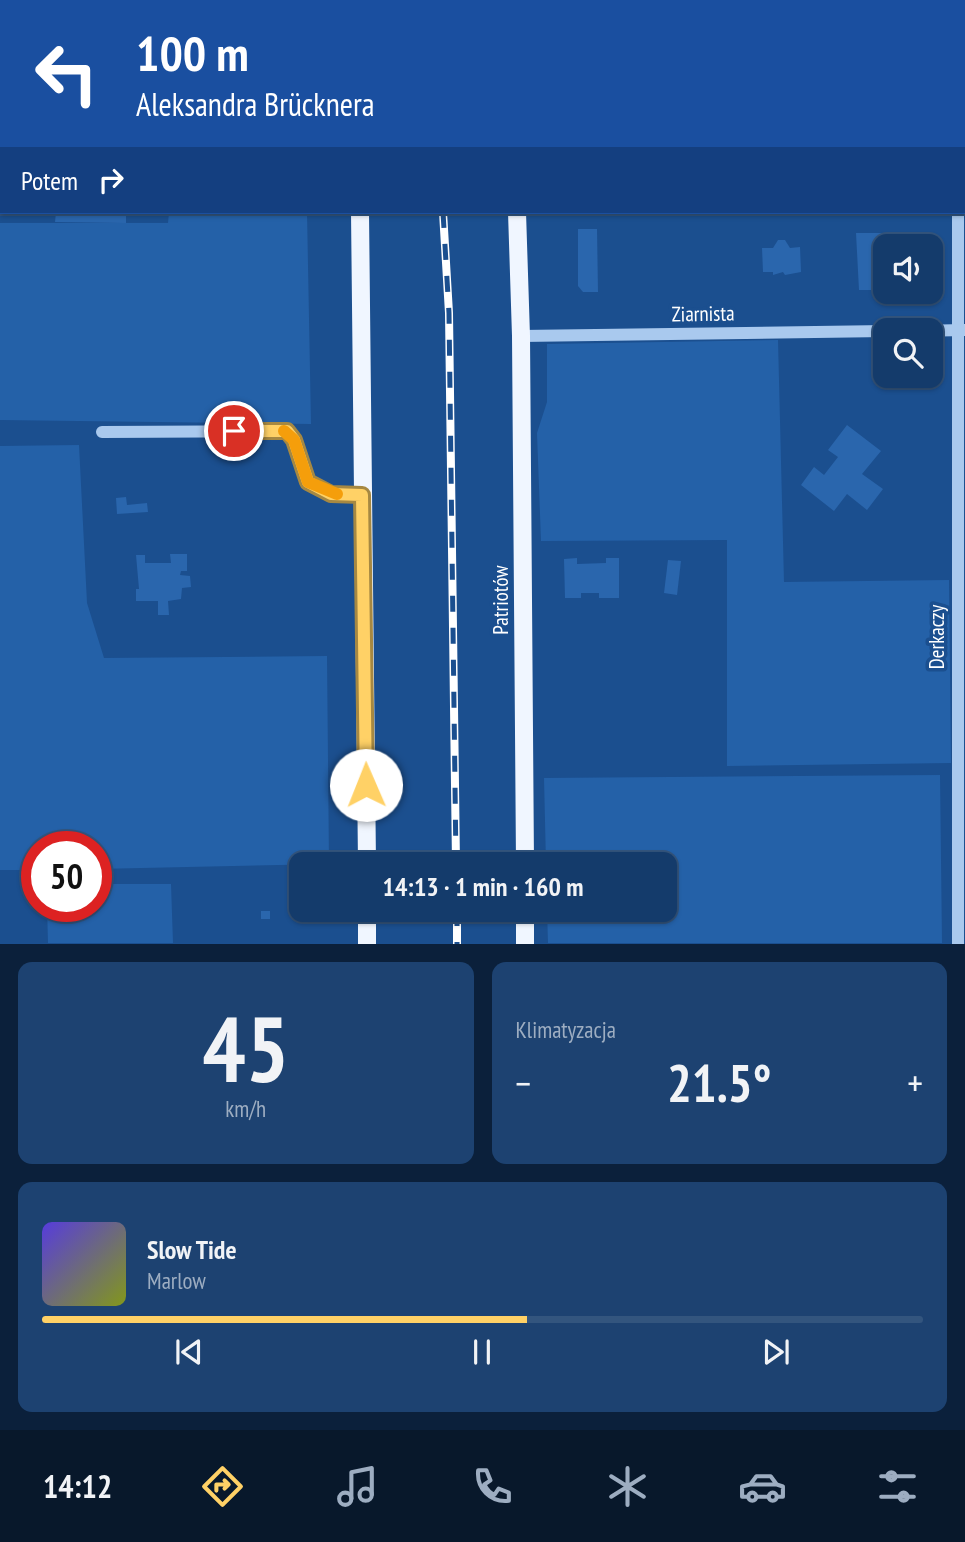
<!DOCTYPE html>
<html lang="pl">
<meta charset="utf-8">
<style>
body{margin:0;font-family:"PT Sans Narrow",sans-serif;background:#1d4271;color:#f1f3f6;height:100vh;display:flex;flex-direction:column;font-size:26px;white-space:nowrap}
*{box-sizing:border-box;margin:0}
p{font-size:23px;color:#9dadc1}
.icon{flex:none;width:38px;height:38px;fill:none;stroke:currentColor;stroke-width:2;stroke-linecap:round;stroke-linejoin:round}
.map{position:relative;height:944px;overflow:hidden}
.panel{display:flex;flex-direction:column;gap:18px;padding:18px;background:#0b203b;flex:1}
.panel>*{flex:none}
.top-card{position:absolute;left:0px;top:0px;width:966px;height:214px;box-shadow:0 2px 5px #0004,0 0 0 2px #33557e;background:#1a4fa0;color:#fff;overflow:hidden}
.fabs{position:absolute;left:873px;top:234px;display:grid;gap:14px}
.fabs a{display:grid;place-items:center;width:70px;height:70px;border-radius:14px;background:#143b6b;box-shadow:0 2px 5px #0004,0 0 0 2px #33557e;font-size:35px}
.speed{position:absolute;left:21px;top:831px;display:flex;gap:14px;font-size:35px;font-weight:700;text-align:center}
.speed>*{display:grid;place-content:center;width:91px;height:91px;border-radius:50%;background:#143b6b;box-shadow:0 2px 5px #0004,0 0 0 2px #33557e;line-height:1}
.speed .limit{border:10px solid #d22;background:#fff;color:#111}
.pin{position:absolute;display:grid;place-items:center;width:60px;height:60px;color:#fff;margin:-30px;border:4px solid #fff;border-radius:50%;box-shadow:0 2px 7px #0007}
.me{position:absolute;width:77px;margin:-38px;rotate:359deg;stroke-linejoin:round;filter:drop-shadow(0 0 5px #0008)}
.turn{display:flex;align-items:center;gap:24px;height:147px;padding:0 21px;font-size:32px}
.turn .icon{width:91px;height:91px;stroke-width:2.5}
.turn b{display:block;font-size:49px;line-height:60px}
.then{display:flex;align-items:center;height:66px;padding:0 21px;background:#0003;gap:14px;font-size:26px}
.big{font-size:52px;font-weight:800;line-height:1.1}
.panel .widget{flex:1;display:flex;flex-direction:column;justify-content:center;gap:10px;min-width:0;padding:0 24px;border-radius:14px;background:#1d4271}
.panel .dial{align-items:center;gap:0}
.dial b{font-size:91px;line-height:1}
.song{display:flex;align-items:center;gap:21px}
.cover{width:84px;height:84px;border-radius:10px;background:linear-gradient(135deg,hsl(250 70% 55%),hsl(70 70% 35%))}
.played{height:7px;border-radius:4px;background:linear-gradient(90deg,#ffd166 55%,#33557e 55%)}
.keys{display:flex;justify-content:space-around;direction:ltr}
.heat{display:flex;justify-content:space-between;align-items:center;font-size:38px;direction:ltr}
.panel .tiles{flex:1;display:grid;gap:18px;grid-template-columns:1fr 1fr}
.widget:last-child{grid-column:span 2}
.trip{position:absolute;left:289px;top:852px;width:388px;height:70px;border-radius:14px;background:#143b6b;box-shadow:0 2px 5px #0004,0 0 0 2px #33557e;font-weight:800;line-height:70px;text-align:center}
.dock{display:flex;height:112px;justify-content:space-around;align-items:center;background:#08182b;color:#9dadc1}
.dock .icon{width:49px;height:49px}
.dock .current{color:#ffd166}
.dock b{font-size:32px;color:#f1f3f6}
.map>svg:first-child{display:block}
.green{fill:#2461a8}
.building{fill:#2a66ad}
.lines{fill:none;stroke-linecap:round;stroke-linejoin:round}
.minor{stroke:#a9c9ee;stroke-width:12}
.major{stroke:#f0f6ff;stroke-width:18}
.rail-casing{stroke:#fff;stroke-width:8}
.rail{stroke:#1b4f8f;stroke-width:5;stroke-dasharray:16;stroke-linecap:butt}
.route-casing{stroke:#a68842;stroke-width:18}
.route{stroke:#ffd166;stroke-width:12}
.slow{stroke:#f59e0b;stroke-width:12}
.labels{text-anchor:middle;stroke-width:7;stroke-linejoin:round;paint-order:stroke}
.street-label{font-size:21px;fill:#fff;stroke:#1b4f8f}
</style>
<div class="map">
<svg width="965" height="944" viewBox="0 0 965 944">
<rect width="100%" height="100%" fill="#1b4f8f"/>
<g class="green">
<polygon points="118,0 308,0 308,2 119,2"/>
<polygon points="169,212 307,212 311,424 0,420 0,223 168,223"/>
<polygon points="778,340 784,582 949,580 951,763 727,766 727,540 541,541 537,433 547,402 547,344"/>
<polygon points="79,445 87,603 104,658 327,656 329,864 96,869 96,847 37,847 37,870 0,870 0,446"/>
<polygon points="940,775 942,943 548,943 547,910 665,910 665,864 546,864 544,778"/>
<polygon points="96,884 171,884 173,943 48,943 47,907 96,906"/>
</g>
<g class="building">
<polygon points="56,212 126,212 126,223 55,222"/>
<polygon points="578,229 597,229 598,292 583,292 578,286"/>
<polygon points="856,233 882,233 883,240 900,240 900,247 886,247 886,272 879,272 879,290 859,290"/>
<polygon points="778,240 785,240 790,248 800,247 801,272 785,275 783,272 773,275 773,272 763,272 762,248 773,248"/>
<polygon points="847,425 881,451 862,474 883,489 867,510 847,494 834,511 801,485 814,467 824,475 838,457 828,450"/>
<polygon points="126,497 127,505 147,503 148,512 117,514 116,498"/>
<polygon points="170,554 187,554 187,571 181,571 180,575 190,576 191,587 182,588 181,599 168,601 169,615 158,615 158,601 136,601 136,589 139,589 136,555 145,555 145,563 171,563"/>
<polygon points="577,558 577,564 606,563 606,558 619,558 619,598 599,598 599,593 581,593 581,598 565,598 564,559"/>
<polygon points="668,560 681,561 677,595 664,593"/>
<rect x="261" y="911" width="9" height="8"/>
</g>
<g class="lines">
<g class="minor">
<polyline points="958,0 958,2"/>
<polyline points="958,212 958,944"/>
<polyline points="915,331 965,330"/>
<polyline points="521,336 886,331"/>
<polyline points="102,432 287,431 294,440 308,482 331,494 362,495"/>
</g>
<g class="major">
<polyline points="358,0 358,2"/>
<polyline points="514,0 514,2"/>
<polyline points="360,212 367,864"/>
<polyline points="517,212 521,336 525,864"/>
<polyline points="367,910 367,944"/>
<polyline points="525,910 525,944"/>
</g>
<g class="rail-casing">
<g id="rail">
<polyline points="434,0 434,2"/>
<polyline points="443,212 449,313 456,864"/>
<polyline points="457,910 457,944"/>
</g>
</g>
<use href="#rail" class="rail"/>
</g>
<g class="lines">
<g class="route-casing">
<polyline id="route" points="234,431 287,431 294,440 308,482 331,494 362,495 366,785"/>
</g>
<use href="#route" class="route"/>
<polyline class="slow" points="284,431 294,440 308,482 337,494"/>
</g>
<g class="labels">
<g class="street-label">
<text transform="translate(703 314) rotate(-1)" y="7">Ziarnista</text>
<text transform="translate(501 600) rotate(-90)" y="7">Patriotów</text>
<text transform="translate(937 637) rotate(-90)" y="7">Derkaczy</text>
</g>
</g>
</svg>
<div class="fabs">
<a><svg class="icon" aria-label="sound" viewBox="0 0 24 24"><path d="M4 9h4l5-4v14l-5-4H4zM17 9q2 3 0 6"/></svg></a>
<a><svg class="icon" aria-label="search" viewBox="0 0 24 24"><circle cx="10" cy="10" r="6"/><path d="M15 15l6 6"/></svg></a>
</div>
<div class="speed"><div class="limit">50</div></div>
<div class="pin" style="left:234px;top:431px;background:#d93025"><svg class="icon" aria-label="arrive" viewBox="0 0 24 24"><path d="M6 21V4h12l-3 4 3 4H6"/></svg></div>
<svg class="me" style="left:366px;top:785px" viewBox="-20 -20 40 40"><circle r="19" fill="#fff"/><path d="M0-13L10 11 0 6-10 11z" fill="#ffd166"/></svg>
<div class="trip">14:13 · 1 min · 160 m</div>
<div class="top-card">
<div class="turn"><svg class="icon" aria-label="left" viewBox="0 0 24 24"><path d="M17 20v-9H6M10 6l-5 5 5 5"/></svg><div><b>100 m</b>Aleksandra Brücknera</div></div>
<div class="then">Potem<svg class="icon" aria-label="right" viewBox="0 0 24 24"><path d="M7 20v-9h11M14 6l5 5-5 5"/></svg></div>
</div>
</div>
<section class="panel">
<div class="tiles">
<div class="widget dial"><b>45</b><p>km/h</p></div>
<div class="widget"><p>Klimatyzacja</p>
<div class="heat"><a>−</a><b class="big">21.5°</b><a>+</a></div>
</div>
<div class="widget">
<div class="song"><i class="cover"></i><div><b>Slow Tide</b><p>Marlow</p></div></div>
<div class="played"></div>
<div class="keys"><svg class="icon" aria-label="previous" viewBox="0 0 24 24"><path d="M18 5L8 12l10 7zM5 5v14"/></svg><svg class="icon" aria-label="pause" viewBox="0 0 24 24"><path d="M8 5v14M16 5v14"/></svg><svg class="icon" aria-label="next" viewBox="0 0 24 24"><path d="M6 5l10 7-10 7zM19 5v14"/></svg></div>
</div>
</div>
</section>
<nav class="dock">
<b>14:12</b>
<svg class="icon current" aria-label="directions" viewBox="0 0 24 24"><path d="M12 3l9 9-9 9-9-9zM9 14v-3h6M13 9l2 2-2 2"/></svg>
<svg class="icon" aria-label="music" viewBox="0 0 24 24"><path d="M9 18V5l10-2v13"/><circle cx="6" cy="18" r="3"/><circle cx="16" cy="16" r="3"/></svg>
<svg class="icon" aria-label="phone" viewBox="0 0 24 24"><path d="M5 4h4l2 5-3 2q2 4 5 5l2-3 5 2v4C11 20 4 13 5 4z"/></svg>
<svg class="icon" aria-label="climate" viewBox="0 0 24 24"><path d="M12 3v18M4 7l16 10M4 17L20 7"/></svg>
<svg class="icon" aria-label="car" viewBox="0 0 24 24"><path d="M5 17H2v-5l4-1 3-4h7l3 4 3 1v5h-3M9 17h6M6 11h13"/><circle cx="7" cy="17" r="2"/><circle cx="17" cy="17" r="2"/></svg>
<svg class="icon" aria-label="filters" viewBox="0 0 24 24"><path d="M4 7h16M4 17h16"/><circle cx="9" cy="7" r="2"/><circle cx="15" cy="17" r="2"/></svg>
</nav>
